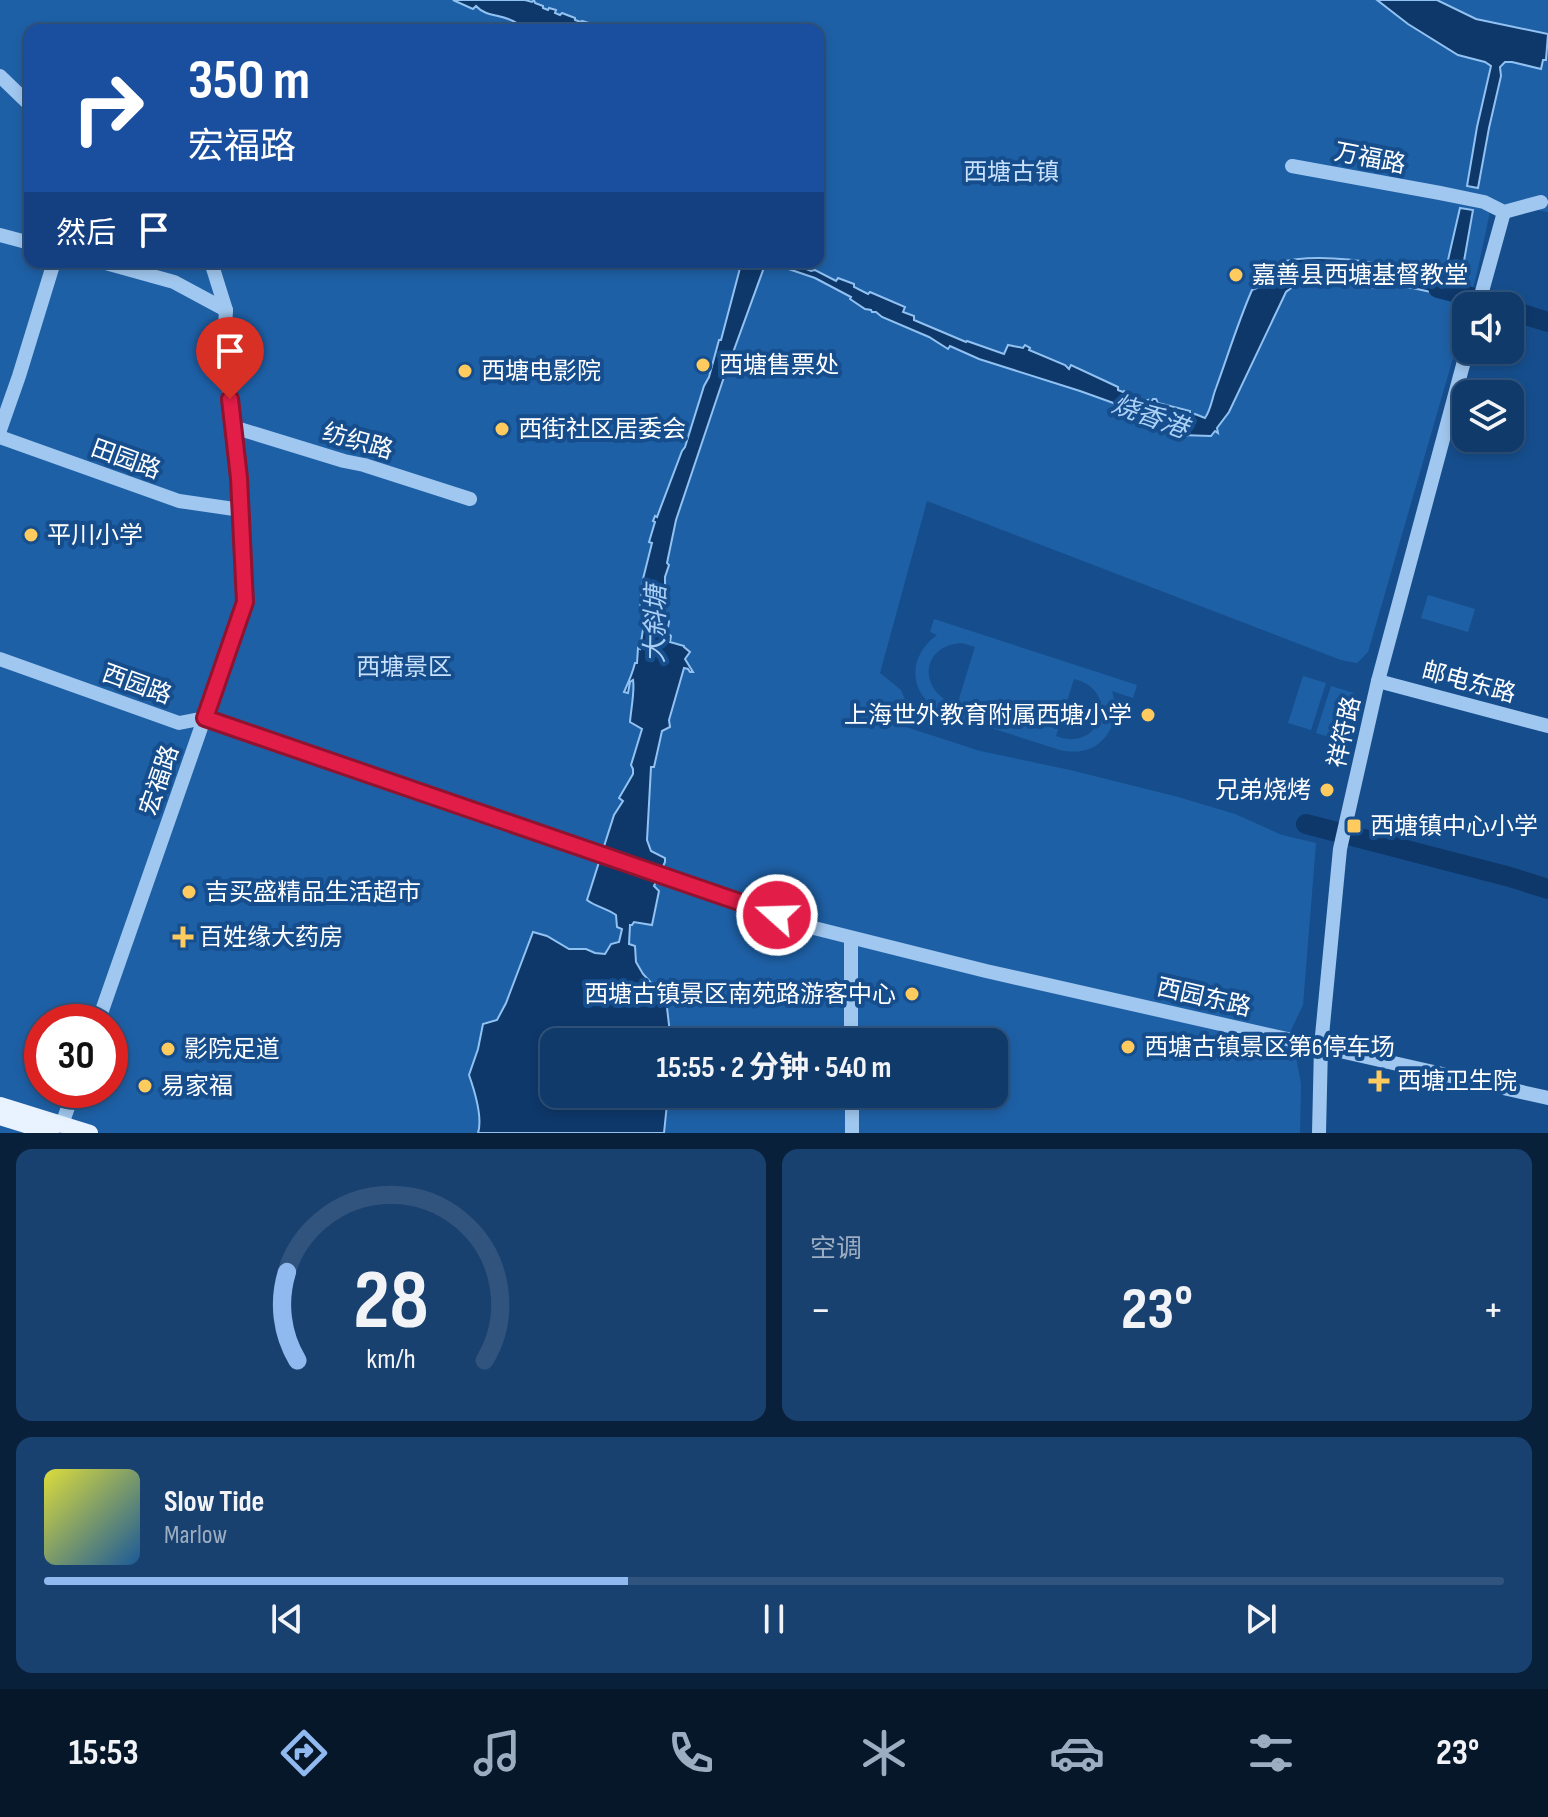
<!DOCTYPE html>
<html lang="zh">
<meta charset="utf-8">
<style>
body{margin:0;font-family:"Sofia Sans Condensed","Noto Sans SC",sans-serif;background:#194170;color:#f1f3f6;height:100vh;display:flex;flex-direction:column;font-size:30px;white-space:nowrap}
*{box-sizing:border-box;margin:0}
p{font-size:26px;color:#9cadc1}
.icon{flex:none;width:44px;height:44px;fill:none;stroke:currentColor;stroke-width:2;stroke-linecap:round;stroke-linejoin:round}
.map{position:relative;height:1133px;overflow:hidden}
.side{display:flex;flex-direction:column;gap:16px;padding:16px;background:#09203a;flex:1}
.side>*{flex:none}
.guide{position:absolute;left:24px;top:24px;width:800px;height:244px;border-radius:16px;box-shadow:0 4px 12px #0003,0 0 0 2px #30547e;background:#1a4fa0;color:#fff;overflow:hidden}
.controls{position:absolute;left:1452px;top:292px;display:grid;gap:16px}
.controls a{display:grid;place-items:center;width:72px;height:72px;border-radius:16px;background:#103a6a;box-shadow:0 4px 12px #0003,0 0 0 2px #30547e;font-size:40px}
.speed{position:absolute;left:24px;top:1004px;display:flex;gap:16px;font-size:40px;font-weight:700;text-align:center}
.speed>*{display:grid;place-content:center;width:104px;height:104px;border-radius:50%;background:#103a6a;box-shadow:0 4px 12px #0003,0 0 0 2px #30547e;line-height:1}
.speed .limit{border:12px solid #d22;background:#fff;color:#111}
.pin{position:absolute;display:grid;place-items:center;width:68px;height:68px;color:#fff;margin:-82px -34px;border-radius:50% 50% 50% 0;rotate:-45deg;box-shadow:0 0 8px #0007}
.pin .icon{rotate:45deg}
.me{position:absolute;width:88px;margin:-44px;rotate:290deg;stroke-linejoin:round;filter:drop-shadow(0 0 6px #0008)}
.turn{display:flex;align-items:center;gap:28px;height:168px;padding:0 32px;font-size:36px}
.turn .icon{width:104px;height:104px;stroke-width:2.5}
.turn b{display:block;font-size:56px;line-height:68px}
.then{display:flex;align-items:center;height:76px;padding:0 32px;background:#0003;gap:16px;font-size:30px}
.big{font-size:60px;font-weight:700;line-height:1.1}
.side .tile{flex:1;display:flex;flex-direction:column;justify-content:center;gap:12px;min-width:0;padding:0 28px;border-radius:16px;background:#194170}
.side .dial{align-items:center;gap:0}
.dial svg{height:208px;overflow:visible;fill:none;stroke:#30547e;stroke-width:7;stroke-linecap:round;text-anchor:middle}
.dial text{fill:#f1f3f6;stroke:none}
.song{display:flex;align-items:center;gap:24px}
.cover{width:96px;height:96px;border-radius:12px;background:linear-gradient(135deg,hsl(60 70% 55%),hsl(210 70% 35%))}
.played{height:8px;border-radius:4px;background:linear-gradient(90deg,#90b9f0 40%,#30547e 40%)}
.keys{display:flex;justify-content:space-around;direction:ltr}
.heat{display:flex;justify-content:space-between;align-items:center;font-size:44px;direction:ltr}
.side .tiles{flex:1;display:grid;gap:16px;grid-template-columns:1fr 1fr}
.tile:last-child{grid-column:span 2}
.trip{position:absolute;left:540px;top:1028px;width:468px;height:80px;border-radius:16px;background:#103a6a;box-shadow:0 4px 12px #0003,0 0 0 2px #30547e;font-weight:700;line-height:80px;text-align:center}
.tab-bar{display:flex;height:128px;justify-content:space-around;align-items:center;background:#06172a;color:#9cadc1}
.tab-bar .icon{width:56px;height:56px}
.tab-bar .selected{color:#90b9f0}
.tab-bar b{font-size:36px;color:#f1f3f6}
.map>svg:first-child{display:block}
.green{fill:#1e60a6;fill-rule:evenodd}
.water{fill:#0e386a;stroke:#92c2f2;stroke-width:2}
.lines{fill:none;stroke-linecap:round;stroke-linejoin:round}
.river{stroke:#0e386a;stroke-width:20}
.minor{stroke:#a0c7ef;stroke-width:14}
.major{stroke:#e9f2ff;stroke-width:16}
.route-casing{stroke:#92132f;stroke-width:20}
.route{stroke:#e11d48;stroke-width:14}
.poi-dot{fill:#ffcb5f;stroke:#164e8d;stroke-width:3}
.labels{text-anchor:middle;stroke-width:8;stroke-linejoin:round;paint-order:stroke}
.street-label{font-size:24px;fill:#fff;stroke:#164e8d}
.park-label{font-size:24px;fill:#c7e0fb;stroke:#164e8d}
.poi-label{font-size:24px;fill:#fff;stroke:#164e8d;text-anchor:start}
.water-label{font-size:26px;font-style:italic;fill:#acd1f7;stroke:#164e8d}
</style>
<div class="map">
<svg width="1548" height="1133" viewBox="0 0 1548 1133">
<rect width="100%" height="100%" fill="#164e8d"/>
<g class="green">
<path d="M 0,0 L 1548,0 L 1548,212 L 1492,202 L 1477,273 L 1468,306 L 1466,306 L 1466,313 L 1368,652 L 1357,663 L 1341,660 L 927,501 L 880,673 L 901,690 L 908,707 L 903,726 L 980,751 L 1070,770 L 1178,797 L 1235,814 L 1282,835 L 1316,843 L 1303,1005 L 1291,1030 L 1301,1084 L 1300,1133 L 0,1133 ZM 30,30 L 818,30 L 818,262 L 30,262 ZM 42,1022 L 110,1022 L 110,1090 L 42,1090 ZM 554,1042 L 994,1042 L 994,1094 L 554,1094 Z"/>
<polygon points="1428,595 1475,609 1468,632 1421,618"/>
<path d="M 934,619 L 1137,685 L 1133,698 L 1112,691 C 1123,728 1099,759 1060,750 L 941,712 C 908,693 907,657 937,635 L 930,632 ZM 962,643 L 975,647 L 957,705 C 917,692 920,645 962,643 ZM 1074,679 C 1122,690 1101,754 1056,736 Z"/>
<polygon points="1303,676 1326,683 1311,730 1288,723"/>
<polygon points="1331,686 1354,693 1339,740 1316,733"/>
</g>
<g class="water">
<path d="M 453,0 L 525,0 L 532,2 L 534,0 L 535,3 L 543,6 L 543,8 L 548,10 L 549,8 L 556,10 L 555,13 L 560,15 L 562,13 L 575,18 L 575,20 L 581,22 L 582,21 L 612,30 L 528,30 C 520,28 519,24 513,21 C 500,14 486,17 476,6 L 473,9 Z"/>
<polygon points="1377,0 1437,0 1476,19 1548,34 1546,60 1543,60 1541,69 1512,62 1505,62 1500,67 1501,76 1489,128 1478,188 1467,186 1477,127 1491,66 1485,62 1458,55 1408,24"/>
<path d="M 1460,208 L 1473,210 L 1461,278 L 1468,283 L 1463,299 L 1376,280 L 1375,288 L 1349,284 L 1350,272 L 1320,270 L 1312,272 L 1286,292 L 1229,412 L 1217,428 L 1218,433 L 1215,431 L 1211,436 L 1180,435 L 1160,423 L 1119,405 L 1080,391 L 979,359 L 950,346 L 948,349 L 929,337 L 882,317 L 876,312 L 872,312 L 871,310 L 865,309 L 850,299 L 851,297 L 815,278 L 768,262 L 789,262 L 811,271 L 815,270 L 836,281 L 838,278 L 854,284 L 854,287 L 868,294 L 870,292 L 905,307 L 903,312 L 914,316 L 914,320 L 966,342 L 967,341 L 1004,354 L 1008,345 L 1023,348 L 1025,345 L 1030,348 L 1029,350 L 1065,365 L 1069,369 L 1071,365 L 1118,387 L 1118,390 L 1123,392 L 1124,391 L 1142,402 L 1148,400 L 1148,403 L 1150,404 L 1153,399 L 1156,399 L 1158,403 L 1190,411 L 1190,414 L 1193,416 L 1195,414 L 1205,418 C 1211,410 1212,398 1216,388 C 1228,355 1238,322 1252,290 L 1262,286 L 1276,263 C 1309,254 1347,258 1381,264 C 1406,267 1424,276 1448,268 L 1448,260 Z"/>
<path d="M 741,262 L 766,262 L 723,380 L 676,520 L 667,563 L 669,565 L 665,577 L 665,585 L 668,587 L 665,607 L 669,622 L 667,632 L 671,636 L 670,642 L 684,646 L 684,647 L 690,652 L 685,659 L 693,672 L 690,672 L 688,669 L 684,668 L 669,720 L 670,727 L 662,731 L 654,767 L 651,767 L 647,840 L 651,851 L 665,858 L 665,862 L 654,886 L 659,891 L 652,925 L 634,922 L 632,925 L 630,925 L 629,944 L 635,946 L 636,962 L 643,974 L 666,999 L 671,1042 L 554,1042 L 554,1094 L 668,1094 L 664,1133 L 478,1133 C 483,1117 475,1092 469,1075 L 478,1049 L 483,1024 L 497,1020 L 506,1003 L 533,932 L 547,936 L 569,949 L 586,949 L 595,953 L 605,954 L 611,944 L 619,942 L 622,929 L 617,927 L 616,915 C 606,908 596,907 587,900 L 614,815 L 623,801 L 619,798 L 633,774 L 633,769 L 631,765 L 642,729 L 630,722 C 631,709 635,690 633,680 L 630,682 L 628,693 L 624,692 C 629,681 632,675 635,663 L 637,663 L 638,648 L 640,649 L 644,623 L 640,610 L 643,579 L 652,543 L 649,542 L 655,522 L 653,521 L 655,516 L 657,517 L 682,451 L 685,447 L 704,386 L 709,377 L 719,340 L 721,340 L 739,272 Z"/>
</g>
<g class="lines">
<g class="river">
<polyline points="1286,279 1290,272 1375,276"/>
<polyline points="1438,288 1458,293 1499,306"/>
<polyline points="1510,310 1548,322"/>
<polyline points="1306,824 1510,877 1548,889"/>
</g>
<g class="minor">
<polyline points="0,76 30,105"/>
<polyline points="1292,166 1440,193 1484,202 1504,212 1541,202"/>
<polyline points="0,235 30,243"/>
<polyline points="102,262 174,282 226,310"/>
<polyline points="1478,306 1504,212"/>
<polyline points="233,427 344,461 364,465 470,499"/>
<polyline points="0,430 19,376 54,262"/>
<polyline points="0,437 179,501 241,510"/>
<polyline points="0,659 179,723 205,718 661,874 806,926 986,971 1548,1098"/>
<polyline points="1378,681 1548,726"/>
<polyline points="851,938 851,1042"/>
<polyline points="98,1022 245,602 239,478 224,344 226,310 211,262"/>
<polyline points="59,1133 74,1090"/>
<polyline points="852,1133 852,1094"/>
<polyline points="1319,1133 1321,1046 1340,849 1378,681 1467,350"/>
</g>
<g class="major">
<polyline points="0,1105 90,1133"/>
<polyline points="0,1117 51,1133"/>
</g>
</g>
<g class="lines">
<g class="route-casing">
<polyline id="route" points="230,399 239,478 245,602 205,718 777,915"/>
</g>
<use href="#route" class="route"/>
</g>
<g class="poi-dot">
<circle cx="1236" cy="275" r="8"/>
<circle cx="703" cy="365" r="8"/>
<circle cx="465" cy="371" r="8"/>
<circle cx="502" cy="429" r="8"/>
<circle cx="31" cy="535" r="8"/>
<circle cx="1148" cy="715" r="8"/>
<circle cx="1327" cy="790" r="8"/>
<rect x="1346" y="818" width="16" height="16" rx="4"/>
<circle cx="189" cy="892" r="8"/>
<path d="M179 925h8v8h8v8h-8v8h-8v-8h-8v-8h8z"/>
<circle cx="912" cy="994" r="8"/>
<circle cx="1128" cy="1047" r="8"/>
<circle cx="168" cy="1049" r="8"/>
<path d="M1375 1069h8v8h8v8h-8v8h-8v-8h-8v-8h8z"/>
<circle cx="145" cy="1086" r="8"/>
</g>
<g class="labels">
<g class="street-label">
<text transform="translate(1370 158) rotate(11)" y="8">万福路</text>
<text transform="translate(358 441) rotate(16)" y="8">纺织路</text>
<text transform="translate(126 459) rotate(20)" y="8">田园路</text>
<text transform="translate(1469 682) rotate(15)" y="8">邮电东路</text>
<text transform="translate(137 684) rotate(20)" y="8">西园路</text>
<text transform="translate(1344 732) rotate(-77)" y="8">祥符路</text>
<text transform="translate(159 780) rotate(-71)" y="8">宏福路</text>
<text transform="translate(1204 997) rotate(13)" y="8">西园东路</text>
</g>
<g class="park-label">
<text x="1011" y="180">西塘古镇</text>
<text x="404" y="675">西塘景区</text>
</g>
<g class="poi-label">
<text x="1252" y="283">嘉善县西塘基督教堂</text>
<text x="719" y="373">西塘售票处</text>
<text x="481" y="379">西塘电影院</text>
<text x="518" y="437">西街社区居委会</text>
<text x="47" y="543">平川小学</text>
<text x="1132" y="723" text-anchor="end">上海世外教育附属西塘小学</text>
<text x="1311" y="798" text-anchor="end">兄弟烧烤</text>
<text x="1370" y="834">西塘镇中心小学</text>
<text x="205" y="900">吉买盛精品生活超市</text>
<text x="199" y="945">百姓缘大药房</text>
<text x="896" y="1002" text-anchor="end">西塘古镇景区南苑路游客中心</text>
<text x="1144" y="1055">西塘古镇景区第6停车场</text>
<text x="184" y="1057">影院足道</text>
<text x="1397" y="1089">西塘卫生院</text>
<text x="161" y="1094">易家福</text>
</g>
<g class="water-label">
<text transform="translate(1150 416) rotate(20)" y="9">烧香港</text>
<text transform="translate(655 624) rotate(-89)" y="9">大斜塘</text>
</g>
</g>
</svg>
<div class="controls">
<a><svg class="icon" aria-label="sound" viewBox="0 0 24 24"><path d="M4 9h4l5-4v14l-5-4H4zM17 9q2 3 0 6"/></svg></a>
<a><svg class="icon" aria-label="layers" viewBox="0 0 24 24"><path d="M12 4l9 5-9 5-9-5zM3 14l9 5 9-5"/></svg></a>
</div>
<div class="speed"><div class="limit">30</div></div>
<div class="pin" style="left:230px;top:399px;background:#d93025"><svg class="icon" aria-label="arrive" viewBox="0 0 24 24"><path d="M6 21V4h12l-3 4 3 4H6"/></svg></div>
<svg class="me" style="left:777px;top:915px" viewBox="-20 -20 40 40"><circle r="17" fill="#e11d48" stroke="#fff" stroke-width="3"/><path d="M0-11L8 9 0 5-8 9z" fill="#fff"/></svg>
<div class="trip">15:55 · 2 分钟 · 540 m</div>
<div class="guide">
<div class="turn"><svg class="icon" aria-label="right" viewBox="0 0 24 24"><path d="M7 20v-9h11M14 6l5 5-5 5"/></svg><div><b>350 m</b>宏福路</div></div>
<div class="then">然后<svg class="icon" aria-label="arrive" viewBox="0 0 24 24"><path d="M6 21V4h12l-3 4 3 4H6"/></svg></div>
</div>
</div>
<section class="side">
<div class="tiles">
<div class="tile dial"><svg viewBox="0 0 100 80">
<path d="M14 69A42 42 0 1 1 86 69"/>
<path d="M14 69A42 42 0 0 1 10 35" stroke="#90b9f0"/>
<text x="50" y="56" font-size="32" font-weight="700">28</text>
<text x="50" y="72" font-size="11">km/h</text>
</svg></div>
<div class="tile"><p>空调</p>
<div class="heat"><a>−</a><b class="big">23°</b><a>+</a></div>
</div>
<div class="tile">
<div class="song"><i class="cover"></i><div><b>Slow Tide</b><p>Marlow</p></div></div>
<div class="played"></div>
<div class="keys"><svg class="icon" aria-label="previous" viewBox="0 0 24 24"><path d="M18 5L8 12l10 7zM5 5v14"/></svg><svg class="icon" aria-label="pause" viewBox="0 0 24 24"><path d="M8 5v14M16 5v14"/></svg><svg class="icon" aria-label="next" viewBox="0 0 24 24"><path d="M6 5l10 7-10 7zM19 5v14"/></svg></div>
</div>
</div>
</section>
<nav class="tab-bar">
<b>15:53</b>
<svg class="icon selected" aria-label="directions" viewBox="0 0 24 24"><path d="M12 3l9 9-9 9-9-9zM9 14v-3h6M13 9l2 2-2 2"/></svg>
<svg class="icon" aria-label="music" viewBox="0 0 24 24"><path d="M9 18V5l10-2v13"/><circle cx="6" cy="18" r="3"/><circle cx="16" cy="16" r="3"/></svg>
<svg class="icon" aria-label="phone" viewBox="0 0 24 24"><path d="M5 4h4l2 5-3 2q2 4 5 5l2-3 5 2v4C11 20 4 13 5 4z"/></svg>
<svg class="icon" aria-label="climate" viewBox="0 0 24 24"><path d="M12 3v18M4 7l16 10M4 17L20 7"/></svg>
<svg class="icon" aria-label="car" viewBox="0 0 24 24"><path d="M5 17H2v-5l4-1 3-4h7l3 4 3 1v5h-3M9 17h6M6 11h13"/><circle cx="7" cy="17" r="2"/><circle cx="17" cy="17" r="2"/></svg>
<svg class="icon" aria-label="filters" viewBox="0 0 24 24"><path d="M4 7h16M4 17h16"/><circle cx="9" cy="7" r="2"/><circle cx="15" cy="17" r="2"/></svg>
<b>23°</b>
</nav>
